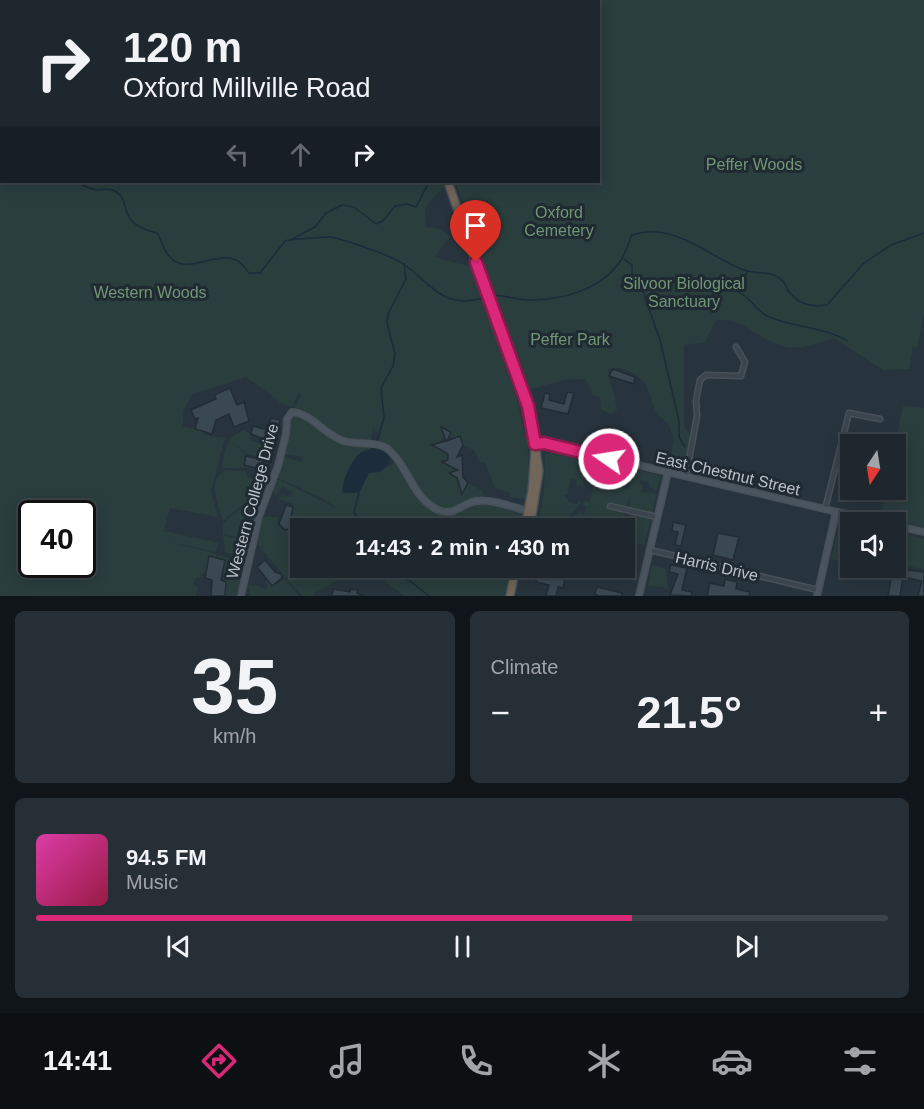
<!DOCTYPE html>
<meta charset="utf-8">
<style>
body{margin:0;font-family:Arial,sans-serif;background:#262f36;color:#f1f3f6;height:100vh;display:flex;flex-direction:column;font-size:22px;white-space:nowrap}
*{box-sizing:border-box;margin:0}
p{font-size:20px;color:#a1a5aa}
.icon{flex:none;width:33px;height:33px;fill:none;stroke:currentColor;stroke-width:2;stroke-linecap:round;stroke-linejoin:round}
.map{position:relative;height:596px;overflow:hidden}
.details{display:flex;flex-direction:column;gap:15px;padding:15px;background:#101519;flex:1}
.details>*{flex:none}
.top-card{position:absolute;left:0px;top:0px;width:600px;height:183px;box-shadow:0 3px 15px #0003,0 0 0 2px #3c444a;background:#1e272e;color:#f1f3f6;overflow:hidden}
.needle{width:39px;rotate:192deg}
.tools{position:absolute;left:840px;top:434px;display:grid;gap:12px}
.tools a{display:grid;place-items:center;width:66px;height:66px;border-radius:0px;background:#1e272e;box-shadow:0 3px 15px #0003,0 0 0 2px #3c444a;font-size:30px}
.speed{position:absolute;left:18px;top:500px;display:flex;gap:12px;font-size:30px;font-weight:700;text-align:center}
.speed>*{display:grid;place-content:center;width:78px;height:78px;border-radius:50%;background:#1e272e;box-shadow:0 3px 15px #0003,0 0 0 2px #3c444a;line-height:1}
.speed .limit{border:3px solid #111;border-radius:9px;background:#fff;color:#111}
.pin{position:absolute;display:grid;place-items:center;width:51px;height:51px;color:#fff;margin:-62px -26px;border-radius:50% 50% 50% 0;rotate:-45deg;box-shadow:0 0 6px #0007}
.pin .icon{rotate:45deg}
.me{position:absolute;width:66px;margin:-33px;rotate:283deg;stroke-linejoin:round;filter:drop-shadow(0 0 4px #0008)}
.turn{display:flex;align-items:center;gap:21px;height:126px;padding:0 24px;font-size:27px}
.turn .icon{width:78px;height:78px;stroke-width:2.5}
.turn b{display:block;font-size:42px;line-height:51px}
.lanes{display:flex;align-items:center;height:57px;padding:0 24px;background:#0003;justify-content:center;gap:30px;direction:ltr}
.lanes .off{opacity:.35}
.big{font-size:45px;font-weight:600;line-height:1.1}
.details .widget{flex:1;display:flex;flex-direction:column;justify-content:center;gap:9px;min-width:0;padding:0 21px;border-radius:9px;background:#262f36}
.details .dial{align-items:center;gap:0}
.dial b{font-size:78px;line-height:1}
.song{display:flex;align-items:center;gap:18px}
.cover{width:72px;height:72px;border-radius:9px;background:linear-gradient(135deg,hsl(320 70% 55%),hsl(340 70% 35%))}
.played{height:6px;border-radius:3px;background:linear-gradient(90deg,#db2777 70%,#3c444a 70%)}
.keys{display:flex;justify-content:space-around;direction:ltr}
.heat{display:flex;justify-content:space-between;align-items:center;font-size:33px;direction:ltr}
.details .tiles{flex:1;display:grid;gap:15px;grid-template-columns:1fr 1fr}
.widget:last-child{grid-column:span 2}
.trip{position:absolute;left:290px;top:518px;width:345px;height:60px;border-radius:0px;background:#1e272e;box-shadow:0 3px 15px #0003,0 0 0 2px #3c444a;font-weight:600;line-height:60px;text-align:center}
.menu{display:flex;height:96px;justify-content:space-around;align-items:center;background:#0c1012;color:#a1a5aa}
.menu .icon{width:42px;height:42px}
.menu .on{color:#db2777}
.menu b{font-size:27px;color:#f1f3f6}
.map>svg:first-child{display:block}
.green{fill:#2a3e3d;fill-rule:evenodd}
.water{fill:#1c2c3a}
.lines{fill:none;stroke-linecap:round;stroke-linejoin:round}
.stream{stroke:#1c2c3a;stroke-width:1.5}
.building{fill:#3a4852;stroke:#222c34;stroke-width:1.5}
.street-casing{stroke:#485159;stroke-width:7}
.secondary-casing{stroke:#485159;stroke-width:8}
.highway-casing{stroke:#465058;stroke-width:10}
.street{stroke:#3b454d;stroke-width:4}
.secondary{stroke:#4a555f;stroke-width:5}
.highway{stroke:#726559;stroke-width:7}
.route-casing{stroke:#8e194d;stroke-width:15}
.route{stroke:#db2777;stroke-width:10}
.labels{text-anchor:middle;stroke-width:6;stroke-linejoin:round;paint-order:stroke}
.park-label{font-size:16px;fill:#719674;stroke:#202a32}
.street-label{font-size:16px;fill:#b8c0c8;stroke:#202a32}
</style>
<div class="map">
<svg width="924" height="596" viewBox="0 0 924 596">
<rect width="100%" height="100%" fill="#28343d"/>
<g class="green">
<polygon points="64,0 312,0 64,1"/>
<path d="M 390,0 L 924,0 L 924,315 L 917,348 L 913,347 L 909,369 L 883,370 L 834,338 C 817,343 799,351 782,346 C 757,339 745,318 716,320 L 705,342 L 684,345 L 684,426 L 691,436 L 687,460 L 671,455 L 674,439 L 668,423 L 657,415 L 646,384 L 634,373 L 619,368 L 609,369 C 607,376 616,397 617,410 L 610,414 L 601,409 L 600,397 L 593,395 L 586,379 L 564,380 L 530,389 L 478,246 L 495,250 L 489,248 L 487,241 L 475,237 L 455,182 L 598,182 L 598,2 Z"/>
<path d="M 0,41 L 2,182 L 441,182 L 443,187 L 425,208 L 426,227 L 439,229 L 451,236 L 434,257 L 472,267 L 518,403 L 525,436 L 528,436 L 531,460 L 527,438 L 529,470 L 526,499 L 510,497 L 510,493 L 495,488 L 485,462 L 479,462 L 475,451 L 463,445 L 460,437 L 449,437 L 451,432 L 442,427 L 445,438 L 433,445 L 448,454 L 448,460 L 443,462 L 453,468 L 453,472 L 450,474 L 457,478 L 462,493 L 468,483 L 481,490 L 485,495 C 480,501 471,502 464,505 C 414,524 416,457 379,443 L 380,436 L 373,427 L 371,441 L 342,438 L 294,409 L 301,394 L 298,393 L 292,407 L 283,404 L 246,377 L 193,394 L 183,411 L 183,426 L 208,432 L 203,432 L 204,435 L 225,438 L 211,491 L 218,517 L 170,508 L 164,531 L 219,543 L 215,552 L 163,540 L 217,554 L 216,558 L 209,557 L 206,574 L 202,573 L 201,578 L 197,577 L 193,584 L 198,587 L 196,596 L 0,596 ZM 32,513 L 82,513 L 82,564 L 32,564 Z"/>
<polygon points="903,406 924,408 924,532 896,526 896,522 879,522 886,489 896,489 895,444"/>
<path d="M 295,415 L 340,443 L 374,446 C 355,466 347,459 343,493 L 359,493 L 369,473 L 393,465 L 394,461 L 418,496 L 450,514 L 473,504 L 486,503 L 524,513 L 521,528 L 381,528 L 366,524 L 375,528 L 300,528 L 300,567 L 511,567 L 505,596 L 404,596 L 377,575 L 355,568 L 348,575 L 315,593 L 314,596 L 302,596 L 255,542 L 261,517 L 277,517 L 278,525 L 283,530 L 293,527 L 294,522 L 290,521 L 294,504 L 278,499 L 282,495 L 291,497 L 293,493 L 282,486 L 276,497 L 271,487 L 275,478 L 340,510 L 320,497 L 275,477 L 282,456 L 300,462 L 303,460 L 302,457 L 283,454 L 290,420 Z"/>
<path d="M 245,430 L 251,436 L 250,441 L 263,444 L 260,453 L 263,455 L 263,458 L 247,454 L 231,441 L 245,454 L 244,467 L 262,469 L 261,471 L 246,468 L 222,468 C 224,452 227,434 245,430 Z"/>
<path d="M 554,451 L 590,459 L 588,468 L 585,468 L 584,472 L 588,473 L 587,477 L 583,477 L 584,487 L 576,485 L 577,480 L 571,479 L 567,495 L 563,495 L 568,499 L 568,502 L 577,504 L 581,500 C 578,514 563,515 559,528 L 537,528 L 544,491 L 545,455 Z"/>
<polygon points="610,464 623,467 618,486 629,489 631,480 625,480 622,477 625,467 661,476 656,491 649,486 649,482 640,480 639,484 643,486 642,492 656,494 652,514 629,508 630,496 627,508 610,504 610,508 624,511 623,516 618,515 616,526 626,528 629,513 651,518 644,545 624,540 624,528 563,528 566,522 579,512 585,513 586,506 583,505 584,501 590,502 595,478 590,476 606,470 604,478 610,481 609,487 614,488 616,476 608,470"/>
<path d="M 226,470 L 245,471 L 247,477 L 258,480 L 261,475 L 265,487 L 223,521 C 219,504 205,482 226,470 Z"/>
<polygon points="244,506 257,508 249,540 223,534 223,523"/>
<polygon points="840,520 850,522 850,526 845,528 840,554 850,563 831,559"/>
<polygon points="896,532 924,539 924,569 911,567 896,556"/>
<polygon points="223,535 249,541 245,558 225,552"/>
<polygon points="219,555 244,563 237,596 225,596 226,582 222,577 225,560 218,558"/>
<polygon points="652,565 666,569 668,590 663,587 648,586"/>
<polygon points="285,579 300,596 251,596 248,586 256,585 265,590 268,587 265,582 267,580 273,586"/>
</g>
<path class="water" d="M 374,447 L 388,453 L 390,463 L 380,472 L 369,473 L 359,493 L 343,493 C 340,484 353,456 362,452 C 366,450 368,451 374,447 Z"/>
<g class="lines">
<g class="stream">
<polyline points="493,2 493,0"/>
<polyline points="524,2 526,0"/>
<polyline points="0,163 2,162"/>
<path d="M 74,182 C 81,184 90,189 97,190 C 102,190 108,188 112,190 C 135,198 112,223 157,233 C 162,240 163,248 168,255 C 185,278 215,250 236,260 C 242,262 245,269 249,273 L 260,273 L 285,241 C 291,239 326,237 331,237 C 346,240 393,256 405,265 C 434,287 443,309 485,298"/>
<polyline points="292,239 315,227 326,213 342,205 354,207 376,224 383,221 395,206 406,204 416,207 429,182"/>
<polyline points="624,259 632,265 632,274 641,286 660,340 679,421 679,437 685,447"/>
<path d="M 747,273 L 736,281 L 722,284 C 731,288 739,291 746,297 C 753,303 759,312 767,316 C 793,328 823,326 847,341"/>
<path d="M 490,296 C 503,293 513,300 526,300 C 560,301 602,290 621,260 C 626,253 628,243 632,235 C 674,221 707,256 744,270 C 757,275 768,270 779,278 C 785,281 786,288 790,293 C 800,305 812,307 827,305 L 864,263 L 891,245 L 924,233"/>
<polyline points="375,447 384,418 381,388 393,366 395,354 387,323 388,314 406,279 404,264"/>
<polyline points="359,493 354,512 362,528"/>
<polyline points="384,567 384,572"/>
<polyline points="386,567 388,573 410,581 429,596"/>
</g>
</g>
<g class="building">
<polygon points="613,369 635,377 634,384 609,376"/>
<polygon points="230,388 237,405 244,402 249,421 234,427 229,414 216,420 212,434 195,429 198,418 195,419 191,410 216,399 214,395"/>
<polygon points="567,392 574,393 568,414 541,408 545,393 550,394 549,400 564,404"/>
<polygon points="271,418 280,420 267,471 244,465 246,456 259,459 264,439 251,434 253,426 268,430"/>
<polygon points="441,427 451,432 447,441 460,436 463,445 457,457 462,455 463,477 468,483 462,494 457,478 449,473 458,470 442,462 448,460 448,454 432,445 446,441"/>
<polygon points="286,505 293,507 290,521 294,522 293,527 285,530 279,524"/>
<polygon points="673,522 686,525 681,546 675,545 678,532 672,531"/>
<polygon points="848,526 850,526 850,559 840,555"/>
<polygon points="718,533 739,537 733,560 713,555"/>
<polygon points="209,556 225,560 221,580 226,582 225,596 211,596 212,580 205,578"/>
<polygon points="265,560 275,572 281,574 282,578 272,586 257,567"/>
<polygon points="671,565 687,568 682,590 692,592 691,596 670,595 678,574 669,572"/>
<polygon points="901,569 924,572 924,596 918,596 922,581 903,577 900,596 888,596 891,579 898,579"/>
<polygon points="538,574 565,580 563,588 558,587 556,596 546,596 549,585 536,582"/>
<polygon points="725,579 737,582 736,589 750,592 749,596 707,596 710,583 724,586"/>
<polygon points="597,587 622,593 622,596 599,596 595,594"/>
<polygon points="333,589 350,592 351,589 358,590 357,593 364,596 332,596"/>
</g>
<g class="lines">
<g class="street-casing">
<g id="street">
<polyline points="329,2 329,0"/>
<polyline points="0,33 2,33"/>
<polyline points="686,476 697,416 696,400 700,380 706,375 741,376 745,362 736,347"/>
<polyline points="610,506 657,517"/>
<polyline points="825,509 849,413 880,419"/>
<polyline points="650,550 818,590"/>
</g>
</g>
<g class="secondary-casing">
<g id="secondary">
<polyline points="535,444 544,443 880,522"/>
<polyline points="896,526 924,532"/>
<path d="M 241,596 L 259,516 L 278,466 L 286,434 L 287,419 L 292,412 C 312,414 325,435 344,441 C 359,446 380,439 392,453 C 409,470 414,499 438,510 C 453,516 460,506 472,502 C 489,497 515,508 531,512"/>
<polyline points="639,596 668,472"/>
<polyline points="817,596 836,512"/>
</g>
</g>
<g class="highway-casing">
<g id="highway">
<polyline points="383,0 383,2"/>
<polyline points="448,182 532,423 539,471 530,528"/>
<polyline points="525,528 532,490 535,450"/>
<polyline points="510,596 516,567"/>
</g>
</g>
<use href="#street" class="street"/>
<use href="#secondary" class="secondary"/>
<use href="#highway" class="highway"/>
</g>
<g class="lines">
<g class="route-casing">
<polyline id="route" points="476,262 528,406 535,444 544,443 609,459"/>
</g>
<use href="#route" class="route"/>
</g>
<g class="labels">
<g class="park-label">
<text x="754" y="170">Peffer Woods</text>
<text x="559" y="218">Oxford<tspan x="559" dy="18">Cemetery</tspan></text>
<text x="684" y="289">Silvoor Biological<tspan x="684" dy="18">Sanctuary</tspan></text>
<text x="150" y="298">Western Woods</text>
<text x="570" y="345">Peffer Park</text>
</g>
<g class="street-label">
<text transform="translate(728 473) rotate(13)" y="6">East Chestnut Street</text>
<text transform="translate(252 501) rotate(-75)" y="6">Western College Drive</text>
<text transform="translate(717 566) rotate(13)" y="6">Harris Drive</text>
</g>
</g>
</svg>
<div class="tools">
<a><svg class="needle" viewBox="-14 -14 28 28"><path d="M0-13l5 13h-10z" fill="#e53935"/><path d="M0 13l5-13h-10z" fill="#a1a5aa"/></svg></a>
<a><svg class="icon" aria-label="sound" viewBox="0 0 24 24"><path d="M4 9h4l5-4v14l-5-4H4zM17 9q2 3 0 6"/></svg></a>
</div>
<div class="speed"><div class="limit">40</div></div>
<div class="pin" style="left:476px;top:262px;background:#d93025"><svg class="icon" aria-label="arrive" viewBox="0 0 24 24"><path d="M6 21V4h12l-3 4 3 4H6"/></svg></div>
<svg class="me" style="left:609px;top:459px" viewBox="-20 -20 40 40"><circle r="17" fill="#db2777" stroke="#fff" stroke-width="3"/><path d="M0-11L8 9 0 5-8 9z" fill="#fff"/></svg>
<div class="trip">14:43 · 2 min · 430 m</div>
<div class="top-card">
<div class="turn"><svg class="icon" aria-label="right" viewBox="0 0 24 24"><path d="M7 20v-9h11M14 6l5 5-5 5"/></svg><div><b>120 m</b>Oxford Millville Road</div></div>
<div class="lanes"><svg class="icon off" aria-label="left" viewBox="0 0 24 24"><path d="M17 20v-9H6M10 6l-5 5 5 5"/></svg><svg class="icon off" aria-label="ahead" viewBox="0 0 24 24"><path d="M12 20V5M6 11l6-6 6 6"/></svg><svg class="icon" aria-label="right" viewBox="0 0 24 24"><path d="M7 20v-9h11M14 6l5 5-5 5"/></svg></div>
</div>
</div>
<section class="details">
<div class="tiles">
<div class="widget dial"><b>35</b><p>km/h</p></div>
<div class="widget"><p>Climate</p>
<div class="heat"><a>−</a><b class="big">21.5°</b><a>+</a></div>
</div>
<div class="widget">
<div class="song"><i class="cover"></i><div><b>94.5 FM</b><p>Music</p></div></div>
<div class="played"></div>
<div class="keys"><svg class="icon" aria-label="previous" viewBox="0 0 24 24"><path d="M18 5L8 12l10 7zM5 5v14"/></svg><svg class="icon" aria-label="pause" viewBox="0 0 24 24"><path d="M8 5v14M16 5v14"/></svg><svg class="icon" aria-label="next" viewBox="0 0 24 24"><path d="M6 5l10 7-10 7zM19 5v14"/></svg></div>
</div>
</div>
</section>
<nav class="menu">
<b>14:41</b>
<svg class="icon on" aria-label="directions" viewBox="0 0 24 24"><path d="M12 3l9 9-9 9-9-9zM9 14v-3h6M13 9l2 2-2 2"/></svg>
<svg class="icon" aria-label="music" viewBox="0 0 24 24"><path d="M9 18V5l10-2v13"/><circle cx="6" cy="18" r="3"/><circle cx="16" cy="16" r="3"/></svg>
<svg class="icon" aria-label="phone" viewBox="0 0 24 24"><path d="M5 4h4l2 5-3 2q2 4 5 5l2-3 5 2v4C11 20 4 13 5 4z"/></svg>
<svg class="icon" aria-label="climate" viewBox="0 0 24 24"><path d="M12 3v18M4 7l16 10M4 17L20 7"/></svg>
<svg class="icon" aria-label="car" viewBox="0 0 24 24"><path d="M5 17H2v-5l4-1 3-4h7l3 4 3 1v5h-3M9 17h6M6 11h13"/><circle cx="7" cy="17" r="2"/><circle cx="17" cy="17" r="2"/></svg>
<svg class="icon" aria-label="filters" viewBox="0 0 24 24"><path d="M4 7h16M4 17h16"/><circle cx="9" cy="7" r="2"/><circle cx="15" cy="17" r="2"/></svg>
</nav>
